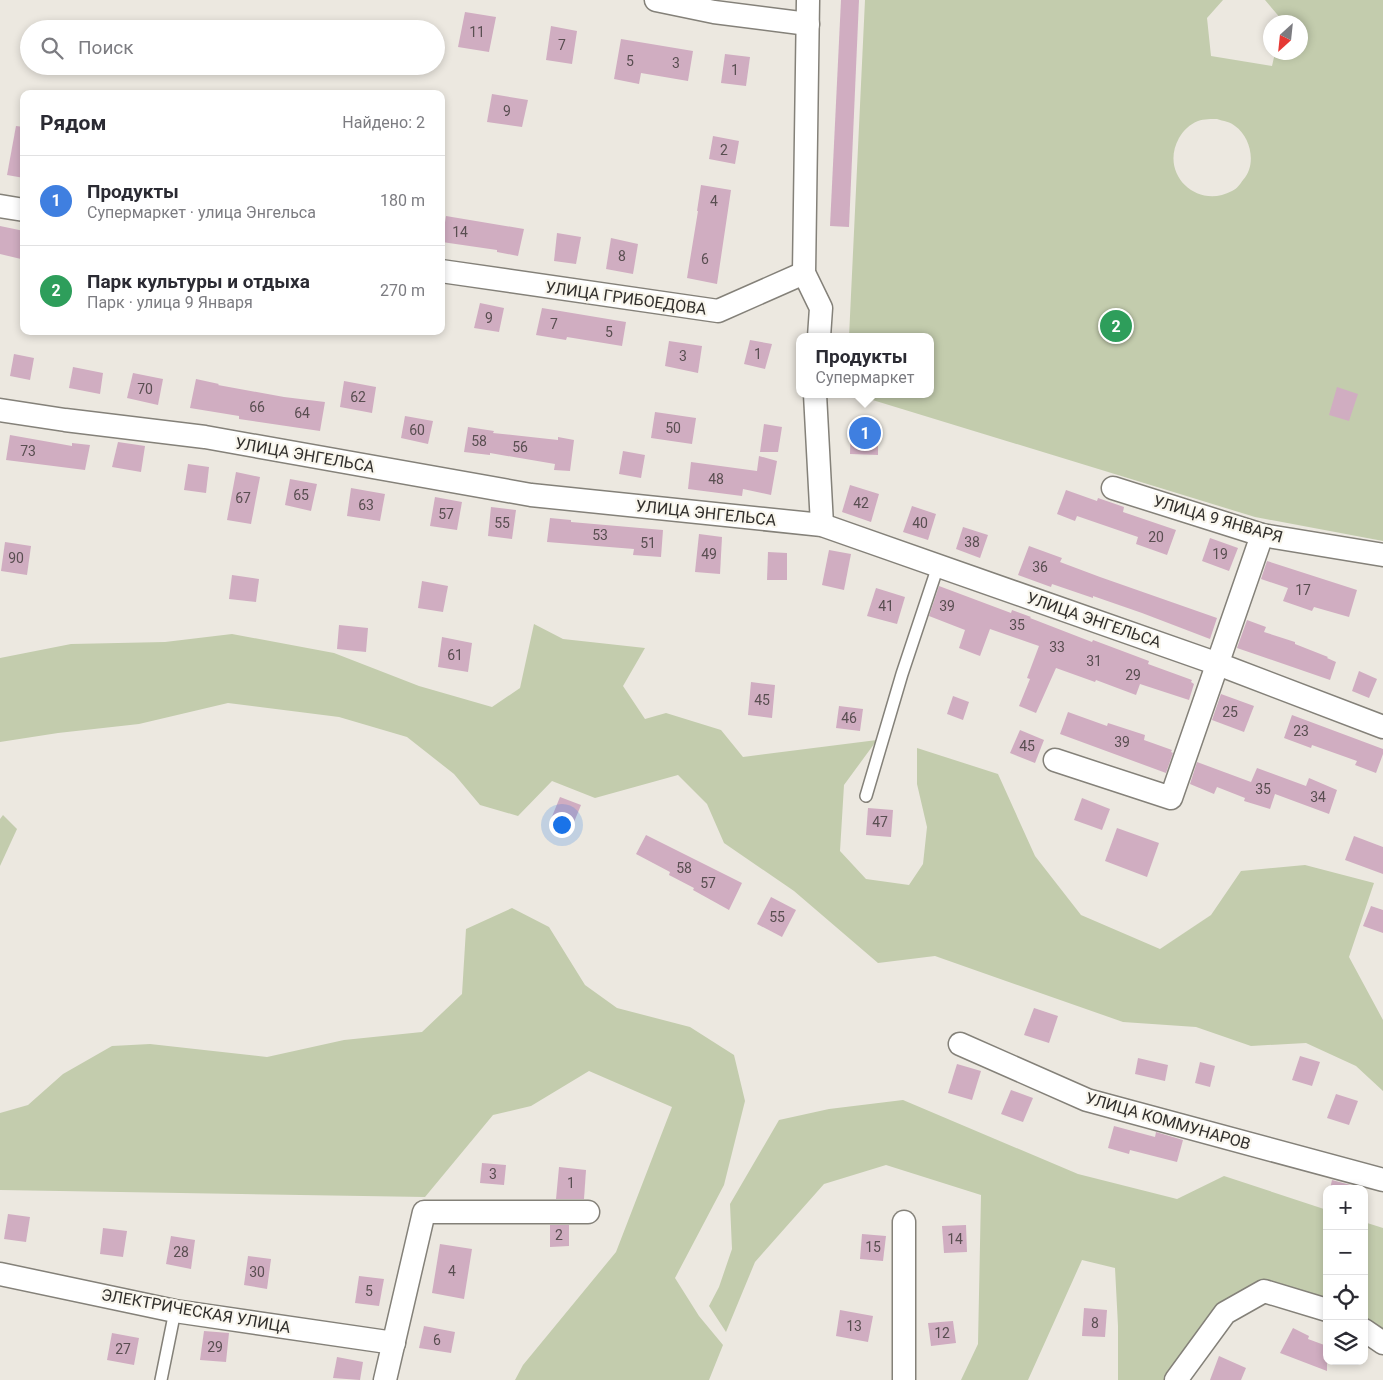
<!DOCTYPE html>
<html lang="ru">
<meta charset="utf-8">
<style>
:root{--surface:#fff;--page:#f2f2f3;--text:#2b2b33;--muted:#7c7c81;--line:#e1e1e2;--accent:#ad1a23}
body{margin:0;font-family:Roboto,sans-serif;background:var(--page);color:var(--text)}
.controls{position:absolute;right:15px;bottom:15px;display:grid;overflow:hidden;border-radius:10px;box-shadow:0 2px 8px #0003}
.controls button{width:45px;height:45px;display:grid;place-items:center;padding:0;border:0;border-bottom:1px solid var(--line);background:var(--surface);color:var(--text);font:25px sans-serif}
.compass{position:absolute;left:1263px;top:15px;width:45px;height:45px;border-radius:50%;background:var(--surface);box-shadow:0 2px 8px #0003;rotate:207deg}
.you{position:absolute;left:561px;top:824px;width:18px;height:18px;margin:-12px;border:4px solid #fff;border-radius:50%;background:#1a73e8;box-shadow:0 0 0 8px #1a73e833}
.badge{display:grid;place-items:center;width:32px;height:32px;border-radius:50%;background:var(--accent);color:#fff;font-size:16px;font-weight:700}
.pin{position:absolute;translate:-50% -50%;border:2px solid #fff;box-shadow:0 1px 5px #0006}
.popup{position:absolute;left:796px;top:333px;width:138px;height:65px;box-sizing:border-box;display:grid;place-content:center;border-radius:10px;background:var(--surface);filter:drop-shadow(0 1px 4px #0005);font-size:16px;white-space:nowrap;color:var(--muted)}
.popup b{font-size:19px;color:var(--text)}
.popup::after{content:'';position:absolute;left:50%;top:100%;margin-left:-10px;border:10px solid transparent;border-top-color:var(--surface)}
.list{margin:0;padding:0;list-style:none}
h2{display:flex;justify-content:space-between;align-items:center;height:65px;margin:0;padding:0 20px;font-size:21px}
h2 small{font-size:16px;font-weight:400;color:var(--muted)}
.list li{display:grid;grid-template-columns:32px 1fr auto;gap:15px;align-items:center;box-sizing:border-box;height:90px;padding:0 20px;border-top:1px solid var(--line)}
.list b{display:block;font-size:19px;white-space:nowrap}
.list p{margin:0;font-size:16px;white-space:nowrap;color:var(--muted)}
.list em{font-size:16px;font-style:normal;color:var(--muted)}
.icon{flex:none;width:28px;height:28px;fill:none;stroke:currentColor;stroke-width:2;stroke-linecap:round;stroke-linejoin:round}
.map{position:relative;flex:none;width:1383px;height:1380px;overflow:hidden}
.search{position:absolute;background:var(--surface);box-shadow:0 2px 8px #0003;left:20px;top:20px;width:425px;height:55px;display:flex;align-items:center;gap:12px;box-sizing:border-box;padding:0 18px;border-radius:28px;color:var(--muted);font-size:19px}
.panel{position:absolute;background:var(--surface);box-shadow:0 2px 8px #0003;left:20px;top:90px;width:425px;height:245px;border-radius:10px}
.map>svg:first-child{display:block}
</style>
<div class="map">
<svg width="1383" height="1380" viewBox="0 0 1383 1380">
<rect width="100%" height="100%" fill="#ece8e0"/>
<g fill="#c3ccad" fill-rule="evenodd">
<path d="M865,0H1223L1207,18L1211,56L1272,66L1275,53L1300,52V22H1281L1282,20L1265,0H1383V541L1255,517L853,394H930V337H849ZM1217,119C1223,121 1231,122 1235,126C1251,137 1257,165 1243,180C1240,184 1237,189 1232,191C1197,210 1159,174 1179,138C1183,131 1190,124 1198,121C1204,119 1212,119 1217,119Z"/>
<path d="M534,624L563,639L645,648L623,686L645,719L666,713L721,730L743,757L877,740L844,785L840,851L866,879L909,885L923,864L927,827L917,784V748L998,774L1035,856L1081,915L1160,949L1211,915L1241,871L1305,865L1374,883L1349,957L1383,1020V1091L1356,1066L1306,1043L1251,1046L1196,1027L1123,1022L935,956L878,963L794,891L724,843L707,804L678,775L595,798L552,781L518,816L480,805L454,774L407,737L339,717L228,703L139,724L58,733L0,742V658L71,644L165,642L232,634L334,653L419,686L492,707L520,688Z"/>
<path d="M3,815L17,829L0,866V819Z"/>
<path d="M512,908L549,927L585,985L617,1008L690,1027L734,1055L745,1101L724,1185L675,1278L699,1316L723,1345L709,1380H515L523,1365L616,1252L672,1107L589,1071L531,1106L493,1115L425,1197L0,1190V1113L28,1105L63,1074L112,1046L150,1044L267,1057L344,1040L422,1032L462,994L466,929Z"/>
<path d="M903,1100L1078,1174L1177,1199L1224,1176L1327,1210V1299L1276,1282L1252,1285L1168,1380H1118V1326L1115,1268L1082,1260L1028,1380H961L978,1344L981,1195L886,1165L824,1184L755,1262L726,1332L709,1306L719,1287L732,1249L730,1204L779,1120L829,1109Z"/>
<path d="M1364,1222L1383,1228V1330L1364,1317Z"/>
</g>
<g fill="#d0adc1">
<path d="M841,0H859L849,227L830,226Z"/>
<path d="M465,12L496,17L489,52L458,47Z"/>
<path d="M551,26L577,31L572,64L546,60Z"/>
<path d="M621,39L693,51L688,81L641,73L639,84L614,79Z"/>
<path d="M725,54L750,57L746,86L721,83Z"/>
<path d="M492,94L528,100L522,127L487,122Z"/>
<path d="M16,126L24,127V178L7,175Z"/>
<path d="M713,136L739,141L735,164L709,159Z"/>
<path d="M701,185L731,190L717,284L687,278L698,211H697Z"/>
<path d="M446,216L524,229L518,256L497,252V250L442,242Z"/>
<path d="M0,226L24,231V245L21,259L0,254Z"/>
<path d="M557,233L581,237L576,264L554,261Z"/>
<path d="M611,238L638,244L633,274L606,269Z"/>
<path d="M480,303L504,308L499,332L474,328Z"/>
<path d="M542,308L626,322L622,346L567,337L566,340L536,335Z"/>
<path d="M750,340L772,344L765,369L744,364Z"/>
<path d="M669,341L702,346L698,373L665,366Z"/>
<path d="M14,354L34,358L30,380L10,376Z"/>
<path d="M73,367L103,373L100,394L69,388Z"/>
<path d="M133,373L163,379L158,405L127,398Z"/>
<path d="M196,379L219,384L218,385L284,397L325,402L320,431L239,419V416L190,408Z"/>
<path d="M344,381L376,387L372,413L340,407Z"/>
<path d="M1337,387L1358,394L1349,421L1329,415Z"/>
<path d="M655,412L696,418L692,444L651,438Z"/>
<path d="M405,416L433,421L428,444L401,438Z"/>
<path d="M851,421L878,422V455L850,454Z"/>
<path d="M764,424L782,427L778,452H760Z"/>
<path d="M468,427L494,431L493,433L558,440V437L574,440L570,471L554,470L555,464L490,453V455L464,452Z"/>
<path d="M10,435L72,446V443L90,445L85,470L6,460Z"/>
<path d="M118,442L145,446L141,472L112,467Z"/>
<path d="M623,451L645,455L641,478L619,474Z"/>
<path d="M759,456L777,461L771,495L743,489L742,496L688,489L691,462L757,471Z"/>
<path d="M188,464L209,467L206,493L184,490Z"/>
<path d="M236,472L260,477L251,524L227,520Z"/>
<path d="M290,479L317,484L311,511L285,505Z"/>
<path d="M850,485L879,494L871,522L842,512Z"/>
<path d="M351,488L385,494L380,521L347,516Z"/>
<path d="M1066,490L1097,501L1098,498L1124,507L1123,512L1176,530L1167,555L1136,544L1138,537L1077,516L1075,521L1057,514Z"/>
<path d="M435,497L462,502L457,530L430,526Z"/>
<path d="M912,506L936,514L928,540L903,532Z"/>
<path d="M491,507L516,510L512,539L488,536Z"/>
<path d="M550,518L571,520V522L663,530L661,557L633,555L634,549L547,542Z"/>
<path d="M963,527L988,535L980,558L956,549Z"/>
<path d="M699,534L722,537L720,574L695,572Z"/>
<path d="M1210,538L1238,548L1229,571L1202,561Z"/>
<path d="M5,542L31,546L27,575L1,571Z"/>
<path d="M1029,546L1062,558L1060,562L1100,577L1217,618L1210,639L1142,613L1093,596V598L1052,584L1051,587L1018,575Z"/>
<path d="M829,550L851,554L844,590L822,585Z"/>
<path d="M768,552L787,553V580H767Z"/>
<path d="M1267,561L1357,590L1349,617L1314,607L1312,611L1283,601L1288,588L1261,579Z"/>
<path d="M232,575L259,579L256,602L229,599Z"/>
<path d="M422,581L448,586L443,612L418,608Z"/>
<path d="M939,586L1011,613L1012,610L1031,617L1030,618L1092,642L1093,640L1149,661L1148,664L1192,680L1191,682L1194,684L1189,700L1140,684L1136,695L1096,680L1095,682L1056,668L1036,713L1019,706L1030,679L1027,678L1039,646L990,629L980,656L959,648L965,630L929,616Z"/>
<path d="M876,588L905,597L897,624L867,616Z"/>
<path d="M1247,620L1266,627L1264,632L1295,642V644L1328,657L1327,658L1336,662L1330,680L1237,648Z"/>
<path d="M339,625L368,628L366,652L337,649Z"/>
<path d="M442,637L472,643L468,672L438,667Z"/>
<path d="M1359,671L1377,679L1369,698L1352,691Z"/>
<path d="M751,682L775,685L772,718L748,715Z"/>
<path d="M1221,694L1254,706L1244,732L1212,720Z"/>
<path d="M953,696L969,702L963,720L947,714Z"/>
<path d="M839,706L863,709L860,731L836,728Z"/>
<path d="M1068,712L1107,726L1108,723L1145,735L1144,740L1172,750L1171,752L1173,753L1166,773L1060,734Z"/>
<path d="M1292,715L1383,749V754L1376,773L1355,765L1357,761L1312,745L1311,748L1284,738Z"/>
<path d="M1020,730L1044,740L1035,763L1010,753Z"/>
<path d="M1197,762L1251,782L1257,768L1306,786L1309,778L1337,790L1329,814L1275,794L1270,809L1244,801L1245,798L1217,787L1214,794L1190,784Z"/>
<path d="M560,797L581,805L572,827L551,819Z"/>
<path d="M1082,798L1110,809L1102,830L1074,820Z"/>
<path d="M868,808L893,810L891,837L866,835Z"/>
<path d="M1117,828L1159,843L1147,877L1105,861Z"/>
<path d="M646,835L742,883L729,910L693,890L694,888L669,875L670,872L636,854Z"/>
<path d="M1354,836L1383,847V874L1345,860Z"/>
<path d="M771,897L796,910L782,937L757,924Z"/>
<path d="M1371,906L1383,910V933L1363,926Z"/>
<path d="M1034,1008L1058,1016L1049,1043L1024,1035Z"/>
<path d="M1300,1056L1320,1062L1312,1086L1292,1080Z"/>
<path d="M1138,1058L1168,1065L1165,1081L1135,1074Z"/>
<path d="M1200,1062L1215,1066L1210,1087L1195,1083Z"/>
<path d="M957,1064L981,1071L972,1100L948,1093Z"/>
<path d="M1011,1090L1033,1098L1023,1122L1001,1114Z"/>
<path d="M1336,1094L1358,1101L1349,1125L1327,1118Z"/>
<path d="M1114,1126L1155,1137L1156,1132L1183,1140L1177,1162L1130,1150L1129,1154L1108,1148Z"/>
<path d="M482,1163L506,1165L504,1185L480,1183Z"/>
<path d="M559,1167L586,1170L584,1199H556Z"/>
<path d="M1332,1180L1365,1189H1330Z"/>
<path d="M8,1214L30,1217L26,1242L4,1239Z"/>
<path d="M550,1225H569V1246L550,1247Z"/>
<path d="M966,1225L967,1252L944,1253L942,1226Z"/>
<path d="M103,1228L127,1231L123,1257L100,1254Z"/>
<path d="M862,1234L886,1236L883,1261L860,1259Z"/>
<path d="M171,1236L195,1240L191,1269L166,1264Z"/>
<path d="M440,1244L472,1249L464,1299L432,1293Z"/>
<path d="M248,1256L271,1259L267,1289L244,1285Z"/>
<path d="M359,1276L384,1279L379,1306L355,1303Z"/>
<path d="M1084,1308L1107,1310L1105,1337L1082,1336Z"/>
<path d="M840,1310L873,1316L868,1342L836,1336Z"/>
<path d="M953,1321L956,1343L931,1346L928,1323Z"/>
<path d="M424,1326L455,1332L451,1353L419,1348Z"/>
<path d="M1293,1328L1309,1336L1308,1339L1327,1346V1371L1280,1353Z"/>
<path d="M204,1331L229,1333L226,1362L200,1360Z"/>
<path d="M112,1333L139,1338L134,1365L107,1360Z"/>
<path d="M1219,1356L1246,1368L1241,1380H1210Z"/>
<path d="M337,1357L363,1362L360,1380L333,1378Z"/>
</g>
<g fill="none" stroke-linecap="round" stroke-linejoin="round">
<g stroke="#848179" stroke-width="14">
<g id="lane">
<path d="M866,796L902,674L938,566"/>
<path d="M161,1380L175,1311"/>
</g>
</g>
<g stroke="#848179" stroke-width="25">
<g id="street">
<path d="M656,0L714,12L808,24"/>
<path d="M808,0L804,273L821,308L819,337"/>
<path d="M0,206L24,210"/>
<path d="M441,271L718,311L804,273"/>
<path d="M815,394L822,525"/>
<path d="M0,410L65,420L205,437L531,495L822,525L1218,664L1383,727"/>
<path d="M1113,488L1262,535L1383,555"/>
<path d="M1055,760L1171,798L1262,535"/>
<path d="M960,1044L1087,1100L1383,1180"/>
<path d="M0,1274L175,1311L394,1343"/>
<path d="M1364,1330L1383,1343"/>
<path d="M385,1380L424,1212H588"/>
<path d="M904,1380V1222"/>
<path d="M1176,1380L1225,1313L1264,1291L1327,1310"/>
</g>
</g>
<use href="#lane" stroke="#fff" stroke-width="11"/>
<use href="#street" stroke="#fff" stroke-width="22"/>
</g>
<g text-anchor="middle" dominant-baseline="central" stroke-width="4.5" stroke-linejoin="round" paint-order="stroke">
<g font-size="14" fill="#594e51">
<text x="477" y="32">11</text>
<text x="562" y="45">7</text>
<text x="630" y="61">5</text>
<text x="676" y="63">3</text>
<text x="735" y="70">1</text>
<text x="507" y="111">9</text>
<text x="724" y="150">2</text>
<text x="714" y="201">4</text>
<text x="460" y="232">14</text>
<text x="622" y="256">8</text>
<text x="705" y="259">6</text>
<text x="489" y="318">9</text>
<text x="554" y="324">7</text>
<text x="609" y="332">5</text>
<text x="758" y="354">1</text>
<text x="683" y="356">3</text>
<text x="145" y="389">70</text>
<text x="358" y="397">62</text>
<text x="257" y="407">66</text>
<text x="302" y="413">64</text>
<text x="673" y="428">50</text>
<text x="417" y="430">60</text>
<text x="479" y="441">58</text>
<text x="520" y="447">56</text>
<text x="28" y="451">73</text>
<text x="716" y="479">48</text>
<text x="301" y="495">65</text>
<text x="243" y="498">67</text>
<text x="861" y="503">42</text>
<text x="366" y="505">63</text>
<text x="446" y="514">57</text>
<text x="502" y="523">55</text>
<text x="920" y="523">40</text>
<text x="600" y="535">53</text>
<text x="1156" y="537">20</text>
<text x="972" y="542">38</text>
<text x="648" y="543">51</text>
<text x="709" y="554">49</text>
<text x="1220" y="554">19</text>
<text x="16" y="558">90</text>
<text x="1040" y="567">36</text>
<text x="1303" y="590">17</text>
<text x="886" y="606">41</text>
<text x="947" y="606">39</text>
<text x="1017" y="625">35</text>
<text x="1057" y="647">33</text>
<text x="455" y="655">61</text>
<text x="1094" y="661">31</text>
<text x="1133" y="675">29</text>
<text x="762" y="700">45</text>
<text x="1230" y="712">25</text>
<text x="849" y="718">46</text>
<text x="1301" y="731">23</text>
<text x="1122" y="742">39</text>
<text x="1027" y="746">45</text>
<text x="1263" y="789">35</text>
<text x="1318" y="797">34</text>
<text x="880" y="822">47</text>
<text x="684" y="868">58</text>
<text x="708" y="883">57</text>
<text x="777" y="917">55</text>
<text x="493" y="1174">3</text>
<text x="571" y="1183">1</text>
<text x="559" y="1235">2</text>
<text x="955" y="1239">14</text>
<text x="873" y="1247">15</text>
<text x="181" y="1252">28</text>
<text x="452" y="1271">4</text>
<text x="257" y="1272">30</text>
<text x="369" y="1291">5</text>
<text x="1095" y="1323">8</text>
<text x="854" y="1326">13</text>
<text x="942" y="1333">12</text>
<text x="437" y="1340">6</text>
<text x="215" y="1347">29</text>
<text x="123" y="1349">27</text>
</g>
<g font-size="16" fill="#312f2c" stroke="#f9f6ed">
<text transform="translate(626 298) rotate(8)">УЛИЦА ГРИБОЕДОВА</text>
<text transform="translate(305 455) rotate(10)">УЛИЦА ЭНГЕЛЬСА</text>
<text transform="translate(706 513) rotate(6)">УЛИЦА ЭНГЕЛЬСА</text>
<text transform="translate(1218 519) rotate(16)">УЛИЦА 9 ЯНВАРЯ</text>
<text transform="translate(1094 620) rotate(19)">УЛИЦА ЭНГЕЛЬСА</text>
<text transform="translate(1168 1121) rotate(16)">УЛИЦА КОММУНАРОВ</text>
<text transform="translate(196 1311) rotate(10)">ЭЛЕКТРИЧЕСКАЯ УЛИЦА</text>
</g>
</g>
</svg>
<div class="controls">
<button>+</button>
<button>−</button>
<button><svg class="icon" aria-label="locate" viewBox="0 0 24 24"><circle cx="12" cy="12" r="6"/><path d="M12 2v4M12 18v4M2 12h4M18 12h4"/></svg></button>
<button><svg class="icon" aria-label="layers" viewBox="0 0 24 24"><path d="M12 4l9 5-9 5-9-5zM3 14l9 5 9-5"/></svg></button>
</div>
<svg class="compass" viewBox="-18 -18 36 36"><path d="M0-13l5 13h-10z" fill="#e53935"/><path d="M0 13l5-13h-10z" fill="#7c7c81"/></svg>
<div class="you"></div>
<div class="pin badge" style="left:865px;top:433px;background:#3f7fe0">1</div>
<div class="popup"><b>Продукты</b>Супермаркет</div>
<div class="pin badge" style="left:1116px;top:326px;background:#2e9e5b">2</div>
<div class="search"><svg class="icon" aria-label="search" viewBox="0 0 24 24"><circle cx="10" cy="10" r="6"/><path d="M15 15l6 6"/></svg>Поиск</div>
<section class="panel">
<h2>Рядом<small>Найдено: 2</small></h2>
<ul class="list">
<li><span class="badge" style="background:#3f7fe0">1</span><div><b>Продукты</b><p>Супермаркет · улица Энгельса</p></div><em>180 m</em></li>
<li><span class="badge" style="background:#2e9e5b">2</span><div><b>Парк культуры и отдыха</b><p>Парк · улица 9 Января</p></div><em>270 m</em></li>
</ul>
</section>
</div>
